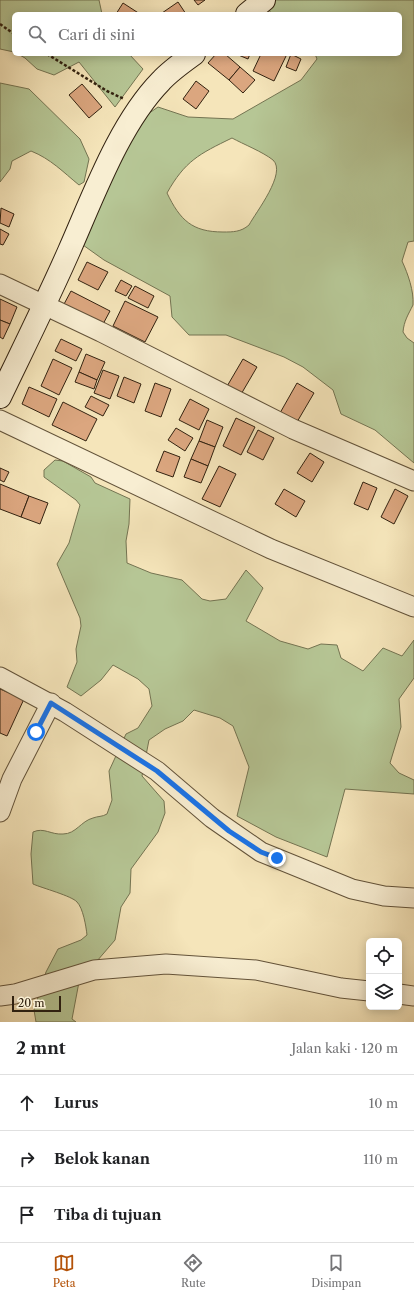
<!DOCTYPE html>
<html lang="id">
<meta charset="utf-8">
<style>
:root{--surface:#fff;--page:#f6f6f6;--text:#202124;--muted:#757577;--line:#e0e0e0;--accent:#b45309}
body{margin:0;font-family:"Libre Caslon Text",serif;background:var(--page);color:var(--text)}
.controls{position:absolute;right:12px;bottom:12px;display:grid;overflow:hidden;border-radius:6px;box-shadow:0 2px 10px #0003}
.controls button{width:36px;height:36px;display:grid;place-items:center;padding:0;border:0;border-bottom:1px solid var(--line);background:var(--surface);color:var(--text);font:20px sans-serif}
.scale{position:absolute;left:12px;bottom:10px;width:49px;box-sizing:border-box;padding-left:4px;border:2px solid #322210;border-top:0;font-size:11px;line-height:14px;white-space:nowrap;color:#322210;-webkit-text-stroke:3px #f8eed2;paint-order:stroke}
.stop{position:absolute;width:12px;height:12px;margin:-9px;border:3px solid #1a73e8;border-radius:50%;background:#fff}
.stop.end{background:#1a73e8;border-color:#fff;box-shadow:0 1px 4px #0008}
.list{margin:0;padding:0;list-style:none}
h2{display:flex;justify-content:space-between;align-items:center;height:52px;margin:0;padding:0 16px;font-size:17px}
h2 small{font-size:13px;font-weight:400;color:var(--muted)}
.list li{display:grid;grid-template-columns:26px 1fr auto;gap:12px;align-items:center;box-sizing:border-box;height:56px;padding:0 16px;border-top:1px solid var(--line)}
.list b{display:block;font-size:15px;white-space:nowrap}
.list em{font-size:13px;font-style:normal;color:var(--muted)}
.icon{flex:none;width:22px;height:22px;fill:none;stroke:currentColor;stroke-width:2;stroke-linecap:round;stroke-linejoin:round}
.map{position:relative;flex:none;width:414px;height:1022px;overflow:hidden}
.search{position:absolute;background:var(--surface);box-shadow:0 2px 10px #0003;left:12px;right:12px;top:12px;height:44px;display:flex;align-items:center;gap:10px;box-sizing:border-box;padding:0 14px;border-radius:6px;color:var(--muted);font-size:15px}
.sheet{height:220px;background:var(--surface)}
nav{display:flex;justify-content:space-around;align-items:center;box-sizing:border-box;height:56px;border-top:1px solid var(--line);background:var(--surface);font-size:11px;color:var(--muted)}
nav a{display:grid;justify-items:center;gap:2px}
nav .on{color:var(--accent)}
.map>svg:first-child{display:block}
</style>
<div class="map">
<svg width="414" height="1022" viewBox="0 0 414 1022">
<rect width="100%" height="100%" fill="#f5e5ba"/>
<filter id="stains"><feTurbulence type="fractalNoise" baseFrequency=".005" numOctaves="4"/><feColorMatrix values="0 0 0 0 .2 0 0 0 0 .09 0 0 0 0 .02 0 0 0 .5 -.17"/></filter>
<radialGradient id="worn" r=".72"><stop offset=".6" stop-color="#630" stop-opacity="0"/><stop offset="1" stop-color="#630" stop-opacity=".3"/></radialGradient>
<g fill="#b6c695" stroke="#747452" fill-rule="evenodd">
<path d="M0,0H99L102,14H14V52L0,49Z"/>
<path d="M256,0H414V241L408,242L402,261C408,274 414,291 413,305C408,315 404,321 403,332L407,338L414,343V463L375,430L341,414L333,390L303,367L284,357L226,335H189L172,317L170,296L104,260L83,245L130,139L142,118L158,107L188,117L233,119L301,80L317,59L315,54H400V14H272L263,3ZM232,138C243,144 263,152 273,160C287,173 256,212 249,225C241,232 233,232 223,232C192,232 180,220 167,193C185,161 199,154 232,138Z"/>
<path d="M18,54H129L143,69L115,107L79,62L54,75L37,69L25,58Z"/>
<path d="M0,83L29,89L80,139L89,159L84,182L79,185C63,172 51,159 31,151L12,161L10,169L0,182Z"/>
<path d="M55,460L63,461L91,477L95,483L130,499L129,524L126,541L127,563L151,573L182,580L202,599L210,601L226,599L246,570L263,588L246,621L280,641L308,649L321,644L337,645L341,658L363,671L383,648L402,656L414,640V678L399,699L401,727L390,763L399,773L414,780V794L345,789L327,857L276,837L237,816L249,767L233,726L220,718L194,710L183,721L165,729L149,740L142,776L164,801L165,813L158,832L131,869L130,893L121,907L115,940L79,982L72,1019L76,1022H36L34,1010L46,972L58,949L81,940L87,935C86,926 83,908 77,902C72,896 42,888 33,884L31,854L33,832C44,827 51,835 63,834C76,834 81,821 93,818C98,816 102,817 107,814L112,800L109,771L126,734L138,728L152,706L149,689L138,679L113,665L101,680L81,696L67,687L77,662L76,649L81,626L80,618L57,564L69,543L80,505L76,500L44,477V470Z"/>
</g>
<g fill="#dba67f" stroke="#322210">
<path d="M194,0H205L198,5Z"/>
<path d="M178,2L186,14H163L162,13Z"/>
<path d="M123,3L140,14H116Z"/>
<path d="M216,54H225L240,67L229,80L208,63Z"/>
<path d="M236,54H250L248,59Z"/>
<path d="M261,54H287L274,81L253,71Z"/>
<path d="M291,54L301,59L296,71L286,67Z"/>
<path d="M240,67L255,80L243,93L229,80Z"/>
<path d="M196,81L209,91L196,109L183,99Z"/>
<path d="M82,84L102,107L89,118L69,95Z"/>
<path d="M1,208L14,214L9,227L0,223Z"/>
<path d="M0,229L9,234L3,245L0,244Z"/>
<path d="M87,262L108,272L98,290L78,280Z"/>
<path d="M121,280L132,286L126,296L115,291Z"/>
<path d="M135,286L154,296L148,308L128,298Z"/>
<path d="M71,291L110,311L102,326L63,306Z"/>
<path d="M0,299L17,307L10,324L0,320Z"/>
<path d="M125,301L158,317L145,342L113,326Z"/>
<path d="M0,320L10,324L3,339L0,337Z"/>
<path d="M61,339L82,349L76,361L55,351Z"/>
<path d="M86,354L105,362L97,380L79,372Z"/>
<path d="M53,359L72,368L59,395L41,386Z"/>
<path d="M243,359L257,367L240,396L226,388Z"/>
<path d="M103,370L119,376L110,399L94,393Z"/>
<path d="M79,372L97,380L94,389L75,382Z"/>
<path d="M124,377L141,384L134,403L117,396Z"/>
<path d="M155,383L171,389L161,417L145,411Z"/>
<path d="M297,383L314,393L297,422L280,413Z"/>
<path d="M29,387L57,399L49,417L22,404Z"/>
<path d="M91,396L109,405L103,416L85,407Z"/>
<path d="M190,399L209,409L199,430L179,420Z"/>
<path d="M63,402L97,419L86,441L52,425Z"/>
<path d="M236,418L255,427L241,455L223,446Z"/>
<path d="M207,420L223,427L215,447L199,441Z"/>
<path d="M176,428L193,438L185,451L168,440Z"/>
<path d="M258,430L274,438L263,460L247,452Z"/>
<path d="M199,441L215,447L208,466L191,459Z"/>
<path d="M164,451L180,457L173,477L156,471Z"/>
<path d="M310,453L324,462L312,482L297,473Z"/>
<path d="M191,459L208,466L201,483L184,477Z"/>
<path d="M219,466L236,474L220,507L202,499Z"/>
<path d="M0,468L9,472L4,482L0,480Z"/>
<path d="M363,482L377,488L368,510L354,504Z"/>
<path d="M0,484L29,496L21,517L0,509Z"/>
<path d="M284,489L305,501L296,517L275,504Z"/>
<path d="M395,489L408,496L394,524L381,517Z"/>
<path d="M29,496L48,503L40,524L21,517Z"/>
<path d="M0,689L24,699L7,736L0,733Z"/>
</g>
<g fill="none" stroke-linecap="round" stroke-linejoin="round">
<g stroke="#63533a" stroke-width="21">
<g id="minor">
<path d="M0,284L101,332L293,429L414,481"/>
<path d="M0,420L271,549L414,607"/>
<path d="M0,677L65,712L157,771L212,818L261,852L352,889L384,896L414,898"/>
<path d="M0,812L12,779L51,703"/>
<path d="M399,994L414,996"/>
<path d="M0,996L15,994L94,970L166,964L256,970L341,988L369,991"/>
</g>
</g>
<g stroke="#322210" stroke-width="24">
<g id="secondary">
<path d="M247,14L264,0"/>
<path d="M0,397C23,349 47,301 69,251C93,197 119,124 161,81C170,71 183,62 194,54"/>
</g>
</g>
<g stroke="#322210" stroke-width="2.5" stroke-dasharray="3 2" stroke-linecap="butt">
<path d="M0,24L14,34"/>
<path d="M47,54L107,91L124,99"/>
</g>
<use href="#minor" stroke="#f8eed2" stroke-width="19"/>
<use href="#secondary" stroke="#f8eed2" stroke-width="22"/>
</g>
<g fill="none" stroke-linecap="round" stroke-linejoin="round">
<path stroke="#1a73e8" stroke-width="5" d="M36,732L51,703L157,771L229,831L261,852L277,858"/>
</g>
<rect width="100%" height="100%" filter="url(#stains)"/>
<rect width="100%" height="100%" fill="url(#worn)"/>
</svg>
<div class="controls">
<button><svg class="icon" aria-label="locate" viewBox="0 0 24 24"><circle cx="12" cy="12" r="6"/><path d="M12 2v4M12 18v4M2 12h4M18 12h4"/></svg></button>
<button><svg class="icon" aria-label="layers" viewBox="0 0 24 24"><path d="M12 4l9 5-9 5-9-5zM3 14l9 5 9-5"/></svg></button>
</div>
<div class="scale">20 m</div>
<div class="stop" style="left:36px;top:732px"></div>
<div class="stop end" style="left:277px;top:858px"></div>
<div class="search"><svg class="icon" aria-label="search" viewBox="0 0 24 24"><circle cx="10" cy="10" r="6"/><path d="M15 15l6 6"/></svg>Cari di sini</div>
</div>
<section class="sheet">
<h2>2 mnt<small>Jalan kaki · 120 m</small></h2>
<ul class="list">
<li><svg class="icon" aria-label="ahead" viewBox="0 0 24 24"><path d="M12 20V5M6 11l6-6 6 6"/></svg><div><b>Lurus</b></div><em>10 m</em></li>
<li><svg class="icon" aria-label="right" viewBox="0 0 24 24"><path d="M7 20v-9h11M14 6l5 5-5 5"/></svg><div><b>Belok kanan</b></div><em>110 m</em></li>
<li><svg class="icon" aria-label="arrive" viewBox="0 0 24 24"><path d="M6 21V4h12l-3 4 3 4H6"/></svg><div><b>Tiba di tujuan</b></div></li>
</ul>
</section>
<nav>
<a class="on"><svg class="icon" aria-label="map" viewBox="0 0 24 24"><path d="M3 6l6-2 6 2 6-2v14l-6 2-6-2-6 2zM9 4v14M15 6v14"/></svg>Peta</a>
<a><svg class="icon" aria-label="directions" viewBox="0 0 24 24"><path d="M12 3l9 9-9 9-9-9zM9 14v-3h6M13 9l2 2-2 2"/></svg>Rute</a>
<a><svg class="icon" aria-label="saved" viewBox="0 0 24 24"><path d="M7 4h10v16l-5-4-5 4z"/></svg>Disimpan</a>
</nav>
